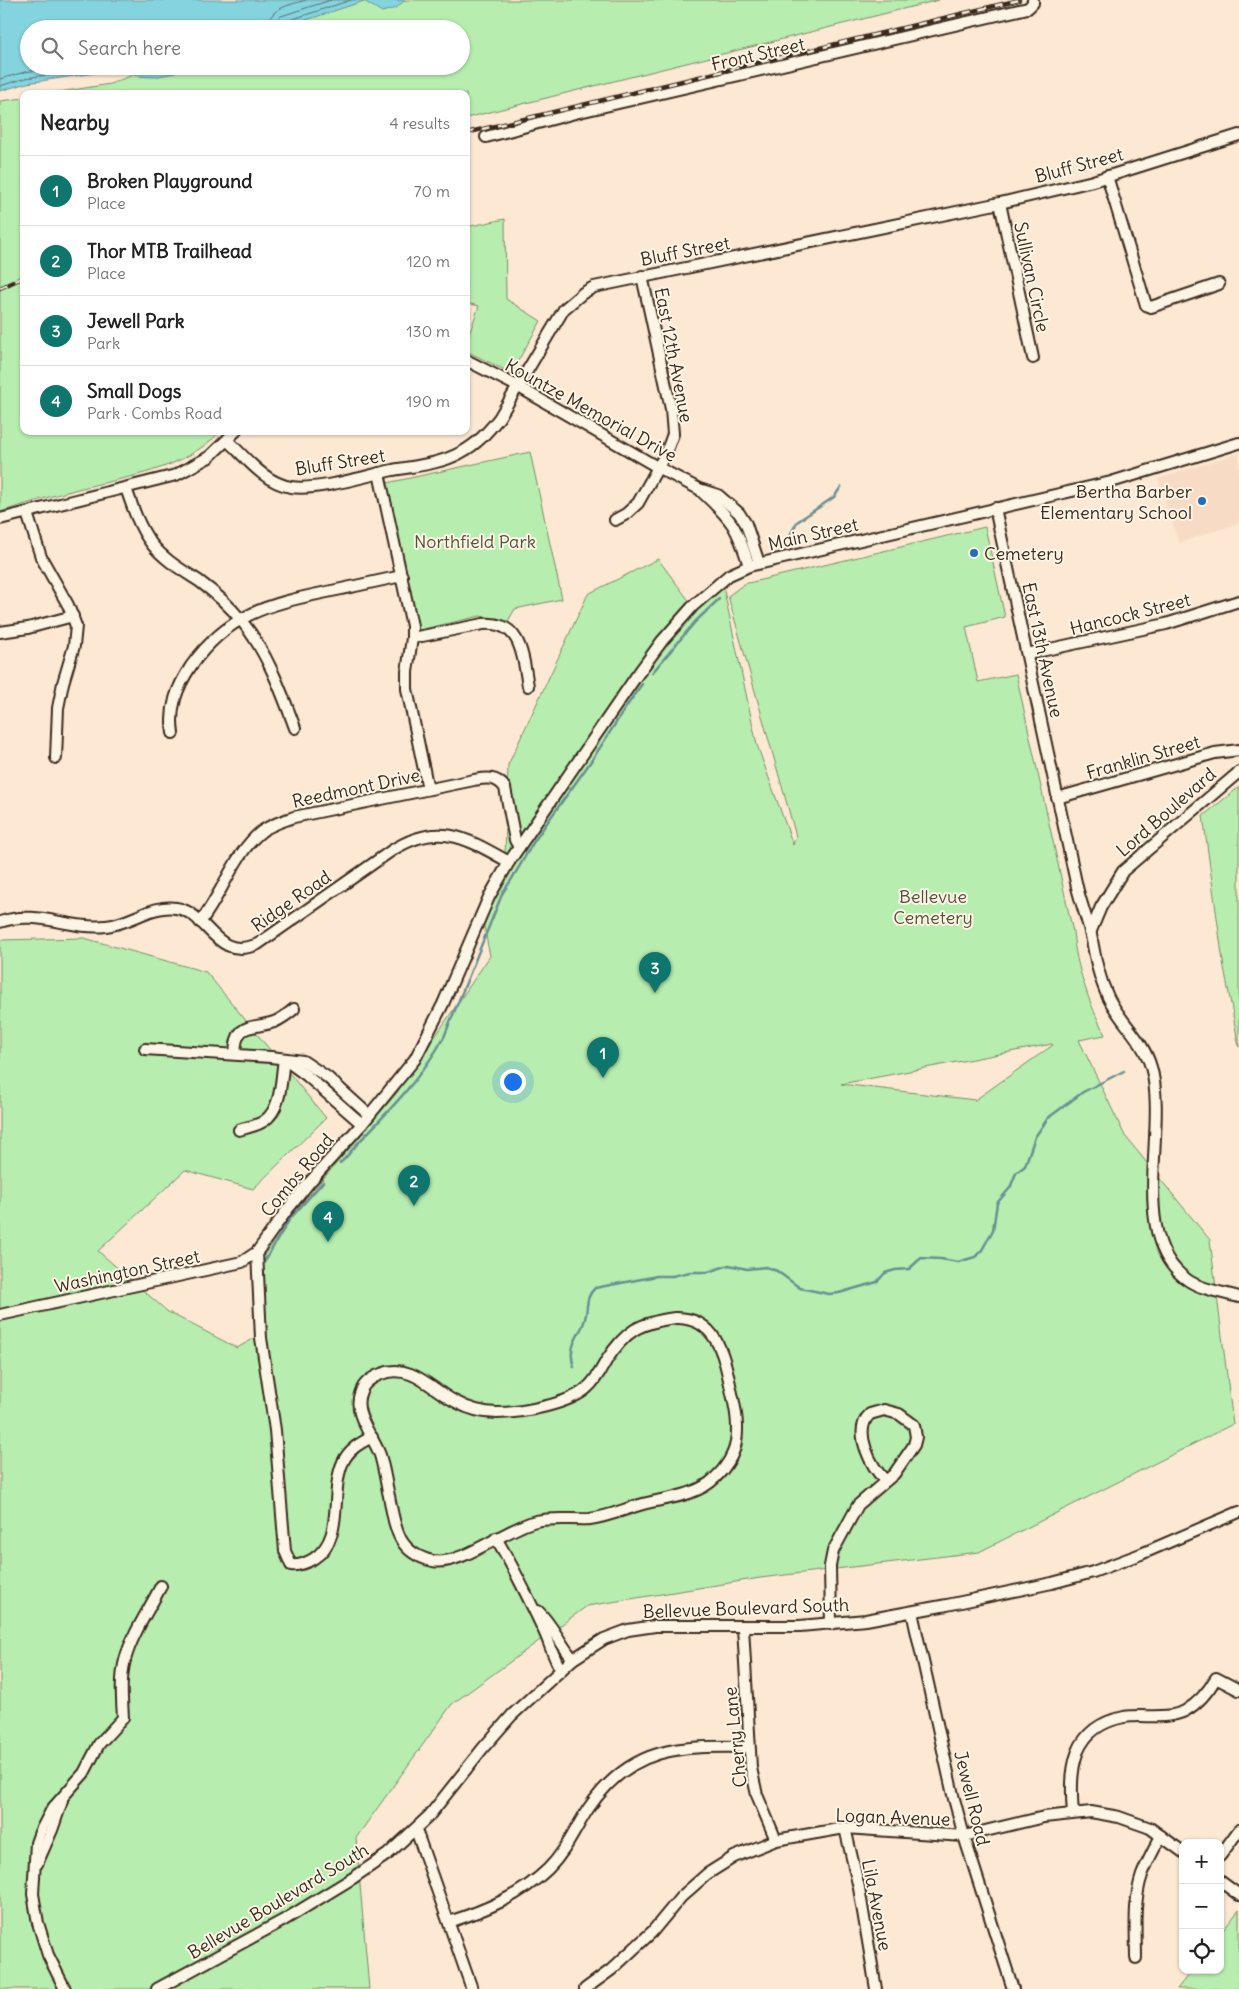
<!DOCTYPE html>
<meta charset="utf-8">
<style>
:root{--surface:#fff;--page:#f2f2f2;--text:#222;--muted:#767676;--line:#e0e0e0;--accent:#0f766e}
body{margin:0;font-family:Delius,sans-serif;background:var(--page);color:var(--text)}
.controls{position:absolute;right:15px;bottom:15px;display:grid;overflow:hidden;border-radius:10px;box-shadow:0 1px 4px #0004}
.controls button{width:45px;height:45px;display:grid;place-items:center;padding:0;border:0;border-bottom:1px solid var(--line);background:var(--surface);color:var(--text);font:25px sans-serif}
.you{position:absolute;left:512px;top:1081px;width:18px;height:18px;margin:-12px;border:4px solid #fff;border-radius:50%;background:#1a73e8;box-shadow:0 0 0 8px #1a73e833}
.badge{display:grid;place-items:center;width:32px;height:32px;border-radius:50%;background:var(--accent);color:#fff;font-size:16px;font-weight:700}
.pin{position:absolute;translate:-50% -41px;filter:drop-shadow(0 1px 2px #0008)}
.pin::after{content:'';position:absolute;top:26px;width:18px;height:15px;background:inherit;clip-path:polygon(0 0,100% 0,50% 100%)}
.list{margin:0;padding:0;list-style:none}
h2{display:flex;justify-content:space-between;align-items:center;height:65px;margin:0;padding:0 20px;font-size:21px}
h2 small{font-size:16px;font-weight:400;color:var(--muted)}
.list li{display:grid;grid-template-columns:32px 1fr auto;gap:15px;align-items:center;box-sizing:border-box;height:70px;padding:0 20px;border-top:1px solid var(--line)}
.list b{display:block;font-size:19px;white-space:nowrap}
.list p{margin:0;font-size:16px;white-space:nowrap;color:var(--muted)}
.list em{font-size:16px;font-style:normal;color:var(--muted)}
.icon{flex:none;width:28px;height:28px;fill:none;stroke:currentColor;stroke-width:2;stroke-linecap:round;stroke-linejoin:round}
.map{position:relative;flex:none;width:1239px;height:1989px;overflow:hidden}
.search{position:absolute;background:var(--surface);box-shadow:0 1px 4px #0004;left:20px;top:20px;width:450px;height:55px;display:flex;align-items:center;gap:12px;box-sizing:border-box;padding:0 18px;border-radius:28px;color:var(--muted);font-size:19px}
.panel{position:absolute;background:var(--surface);box-shadow:0 1px 4px #0004;left:20px;top:90px;width:450px;height:345px;border-radius:10px}
.map>svg:first-child{display:block}
</style>
<div class="map">
<svg width="1239" height="1989" viewBox="0 0 1239 1989">
<rect width="100%" height="100%" fill="#fce8d3"/>
<filter id="ink" filterUnits="userSpaceOnUse"><feTurbulence type="fractalNoise" baseFrequency=".02" numOctaves="2"/><feDisplacementMap in="SourceGraphic" scale="10" xChannelSelector="R" yChannelSelector="G"/><feConvolveMatrix kernelMatrix="1 2 1 2 8 2 1 2 1" color-interpolation-filters="sRGB"/></filter>
<g filter="url(#ink)">
<path fill="#f8dbc4" d="M1239,453V523L1179,543L1158,479Z"/>
<g fill="#b7edaf" stroke="#798c66" fill-rule="evenodd">
<path d="M327,0H939L466,118V94H47L110,84L155,66H461V29H252Z"/>
<path d="M24,98V431H221C182,471 129,476 78,489C51,496 26,504 0,512V101Z"/>
<path d="M505,219L506,299L541,321L511,373L466,351V343L479,306L466,303V227Z"/>
<path d="M530,452L562,599L515,609L508,621L480,616L419,630L387,483Z"/>
<path d="M985,527L1005,617L966,627L978,682L1016,674L1073,932C1076,967 1089,1003 1105,1035L1079,1040L1125,1136L1210,1240L1233,1424L979,1552L760,1578L587,1606L452,1704L356,1838L369,1989H0V940L84,938L206,972L326,1118L253,1189L185,1170L98,1251L168,1312L237,1348L267,1331L262,1258L298,1208L396,1094L490,956L482,917L504,884L508,765L588,594L658,559L696,610L723,586L757,745L793,845L796,836L728,596L744,584ZM1053,1045L975,1100L841,1084L1052,1044Z"/>
<path d="M1239,787V1047L1223,962L1203,816Z"/>
<path d="M1239,1910V1989H1177L1192,1970H1220V1934Z"/>
</g>
<path fill="#84d4df" stroke="#679092" d="M0,0H405L396,8L382,12L364,1L279,29H29V66H181L175,73L153,77L138,76L128,68L27,83L0,91Z"/>
<g fill="none" stroke-linecap="round" stroke-linejoin="round">
<g stroke="#586e6b" stroke-width="1">
<path d="M267,29C267,8 290,5 306,0"/>
<path d="M274,29L276,21L281,16L331,0"/>
<path d="M280,29L281,24L284,22L351,0"/>
<path d="M0,79L25,72L64,66"/>
<path d="M0,86L26,78L106,66"/>
</g>
<g stroke="#679092" stroke-width="2.5">
<path d="M788,539L797,522L834,497L841,487"/>
<path d="M652,673L695,622L719,599"/>
<path d="M340,1163C347,1158 352,1149 358,1143C390,1110 422,1077 444,1037L503,892C515,876 523,859 533,843C551,816 571,790 589,764C607,738 623,710 642,684"/>
<path d="M264,1262L289,1220L323,1182"/>
<path d="M574,1367C572,1361 571,1357 572,1351C573,1340 581,1332 584,1322C589,1309 584,1298 595,1288L657,1276H672L690,1272H708L729,1265L747,1269L766,1267L777,1271L800,1288L829,1294L839,1293L877,1282L885,1273L895,1270L909,1269L921,1258L941,1259L958,1262L975,1257L982,1250L993,1230L997,1203L1010,1188L1016,1173L1025,1166L1035,1137L1048,1118L1083,1092L1124,1071"/>
</g>
<g stroke="#3b2a1e" stroke-width="14">
<g id="minor">
<path d="M486,137L575,113L1028,8L1033,3V0"/>
<path d="M1107,176L1146,305L1151,307L1219,284"/>
<path d="M1000,203L1033,358"/>
<path d="M466,360L517,386L659,468L699,489L718,495L739,513L746,524L759,563"/>
<path d="M228,441C246,458 265,483 291,487C318,491 365,476 393,470C415,466 440,464 460,453C476,445 487,433 499,418L564,309L583,293L594,287L1000,203L1093,181L1239,135"/>
<path d="M379,473L412,626V638L407,672V689L428,789"/>
<path d="M126,488C132,506 139,527 151,543C164,560 182,570 199,581C214,592 229,605 241,620C267,652 281,690 295,728"/>
<path d="M702,492C732,520 737,526 749,566"/>
<path d="M995,508L1077,887C1081,903 1087,919 1091,935C1095,956 1098,976 1108,997C1120,1022 1143,1039 1151,1067C1169,1129 1126,1240 1189,1281C1203,1290 1222,1292 1239,1297"/>
<path d="M27,513L41,557L68,605L76,626L74,646L63,683L58,708L56,758"/>
<path d="M0,519L176,475L209,457L236,431"/>
<path d="M615,520L626,514L638,503L666,453L673,434L671,409L642,276"/>
<path d="M0,632L28,628L73,616"/>
<path d="M412,638L483,624C522,620 523,658 528,686"/>
<path d="M1027,654L1166,624L1239,601"/>
<path d="M173,733C169,708 177,687 191,666C228,614 269,604 327,592C352,587 377,581 402,576"/>
<path d="M1057,798L1215,753L1239,750"/>
<path d="M0,922C38,909 69,930 106,926C130,924 152,904 176,908C210,913 214,962 258,944L391,851C438,821 465,837 509,862"/>
<path d="M200,922C222,895 234,853 262,831C272,824 283,821 294,817L474,780C486,778 497,776 505,788L515,840L519,847"/>
<path d="M1090,933L1101,907L1123,871L1239,772"/>
<path d="M145,1049L271,1057L303,1061L327,1077L369,1115"/>
<path d="M235,1054C236,1021 250,1030 274,1022C282,1019 288,1014 294,1009"/>
<path d="M284,1059L306,1075L362,1124"/>
<path d="M239,1130C247,1127 257,1126 264,1121C282,1109 281,1078 284,1059"/>
<path d="M0,1315L242,1262L257,1252"/>
<path d="M675,1318C717,1317 724,1356 731,1389C735,1406 739,1424 736,1442C734,1455 725,1469 715,1478C695,1498 661,1498 636,1506C620,1511 606,1517 590,1519C572,1520 554,1517 536,1521C506,1528 462,1566 433,1561C397,1553 395,1527 389,1496C386,1483 384,1468 380,1455C373,1435 351,1413 361,1391C364,1383 373,1377 381,1374C411,1362 432,1390 456,1402C469,1409 483,1413 497,1413C521,1413 571,1404 588,1387C596,1380 601,1370 606,1361C626,1330 639,1323 675,1318Z"/>
<path d="M372,1437C360,1443 349,1449 343,1462C329,1492 346,1539 313,1559C306,1563 299,1566 291,1565L285,1551L275,1430L261,1338L257,1252L287,1210L308,1184L362,1124L415,1059L443,1004L489,897L509,862L635,678L662,641L693,606L729,575L749,566L1111,482L1239,443"/>
<path d="M496,1538C514,1568 529,1599 544,1631C550,1644 553,1657 561,1670"/>
<path d="M538,1611C553,1625 560,1644 573,1659"/>
<path d="M912,1612L953,1795L964,1836L1013,1989"/>
<path d="M831,1624L830,1566L833,1551L858,1505L894,1474L914,1445L916,1437L914,1425L899,1414L884,1410L870,1414C852,1431 871,1467 886,1481"/>
<path d="M743,1627L751,1768L757,1795L776,1840"/>
<path d="M1073,1813C1069,1769 1072,1727 1124,1717C1144,1714 1166,1720 1185,1711C1199,1703 1208,1692 1216,1678L1239,1690"/>
<path d="M845,1828L859,1888L876,1989"/>
<path d="M416,1830L472,1989"/>
<path d="M1220,1856L1239,1830"/>
<path d="M37,1864L52,1830L62,1801"/>
<path d="M1220,1881L1239,1895"/>
<path d="M449,1922C486,1910 520,1896 548,1869C566,1851 575,1829 588,1809C631,1745 680,1746 749,1747"/>
<path d="M1136,1958C1136,1932 1133,1901 1142,1875C1147,1862 1154,1849 1161,1836"/>
<path d="M65,1989L48,1955L38,1923L33,1894L36,1843L40,1832L52,1809L84,1773L99,1744L123,1718C122,1698 120,1679 125,1660C132,1634 149,1610 161,1586"/>
<path d="M157,1989L284,1920L353,1878L388,1854L429,1816L483,1748L512,1715L573,1659L604,1639L628,1630L655,1626H800L866,1620L947,1605L1052,1583L1093,1572L1141,1554L1239,1512"/>
<path d="M585,1989L611,1970L652,1932L681,1897L707,1874L734,1857L776,1840L845,1828L964,1836L1044,1817L1091,1812L1119,1817L1150,1828L1183,1852"/>
</g>
</g>
<use href="#minor" stroke="#fcf5e5" stroke-width="10"/>
<g stroke="#3b2a1e" stroke-width="4.5">
<g id="rail">
<path d="M466,133L1019,0"/>
<path d="M0,288L24,277"/>
</g>
</g>
<use href="#rail" stroke="#fcf5e5" stroke-width="2.5" stroke-dasharray="8" stroke-linecap="butt"/>
</g>
</g>
<g fill="#1f6fb2" stroke="#fcf5e5" stroke-width="2">
<circle cx="1202" cy="501" r="5"/>
<circle cx="974" cy="553" r="5"/>
</g>
<g text-anchor="middle" dominant-baseline="central" stroke-width="4" stroke-linejoin="round" paint-order="stroke">
<g font-size="18" fill="#3b2a1e" stroke="#fcf5e5">
<text transform="translate(758 54) rotate(-13)">Front Street</text>
<text transform="translate(1079 165) rotate(-15)">Bluff Street</text>
<text transform="translate(685 251) rotate(-11)">Bluff Street</text>
<text transform="translate(1032 277) rotate(78)">Sullivan Circle</text>
<text transform="translate(674 355) rotate(79)">East 12th Avenue</text>
<text transform="translate(591 410) rotate(29)">Kountze Memorial Drive</text>
<text transform="translate(340 462) rotate(-9)">Bluff Street</text>
<text transform="translate(813 534) rotate(-13)">Main Street</text>
<text transform="translate(1130 614) rotate(-14)">Hancock Street</text>
<text transform="translate(1043 650) rotate(78)">East 13th Avenue</text>
<text transform="translate(1143 757) rotate(-16)">Franklin Street</text>
<text transform="translate(356 788) rotate(-12)">Reedmont Drive</text>
<text transform="translate(1166 812) rotate(-41)">Lord Boulevard</text>
<text transform="translate(291 901) rotate(-35)">Ridge Road</text>
<text transform="translate(297 1175) rotate(-50)">Combs Road</text>
<text transform="translate(127 1271) rotate(-12)">Washington Street</text>
<text transform="translate(746 1608) rotate(-2)">Bellevue Boulevard South</text>
<text transform="translate(735 1737) rotate(-96)">Cherry Lane</text>
<text transform="translate(972 1798) rotate(76)">Jewell Road</text>
<text transform="translate(893 1817) rotate(2)">Logan Avenue</text>
<text transform="translate(278 1901) rotate(-31)">Bellevue Boulevard South</text>
<text transform="translate(877 1905) rotate(79)">Lila Avenue</text>
</g>
<g font-size="18" fill="#3b2a1e" stroke="#fcf5e5" text-anchor="end">
<text x="1192" y="491">Bertha Barber<tspan x="1192" dy="21">Elementary School</tspan></text>
<text x="984" y="553" text-anchor="start">Cemetery</text>
</g>
<g font-size="18" fill="#54513b" stroke="#fcf5e5">
<text x="475" y="541">Northfield Park</text>
<text x="933" y="896">Bellevue<tspan x="933" dy="21">Cemetery</tspan></text>
</g>
</g>
</svg>
<div class="controls">
<button>+</button>
<button>−</button>
<button><svg class="icon" aria-label="locate" viewBox="0 0 24 24"><circle cx="12" cy="12" r="6"/><path d="M12 2v4M12 18v4M2 12h4M18 12h4"/></svg></button>
</div>
<div class="you"></div>
<div class="pin badge" style="left:603px;top:1078px">1</div>
<div class="pin badge" style="left:414px;top:1206px">2</div>
<div class="pin badge" style="left:655px;top:993px">3</div>
<div class="pin badge" style="left:328px;top:1242px">4</div>
<div class="search"><svg class="icon" aria-label="search" viewBox="0 0 24 24"><circle cx="10" cy="10" r="6"/><path d="M15 15l6 6"/></svg>Search here</div>
<section class="panel">
<h2>Nearby<small>4 results</small></h2>
<ul class="list">
<li><span class="badge">1</span><div><b>Broken Playground</b><p>Place</p></div><em>70 m</em></li>
<li><span class="badge">2</span><div><b>Thor MTB Trailhead</b><p>Place</p></div><em>120 m</em></li>
<li><span class="badge">3</span><div><b>Jewell Park</b><p>Park</p></div><em>130 m</em></li>
<li><span class="badge">4</span><div><b>Small Dogs</b><p>Park · Combs Road</p></div><em>190 m</em></li>
</ul>
</section>
</div>
